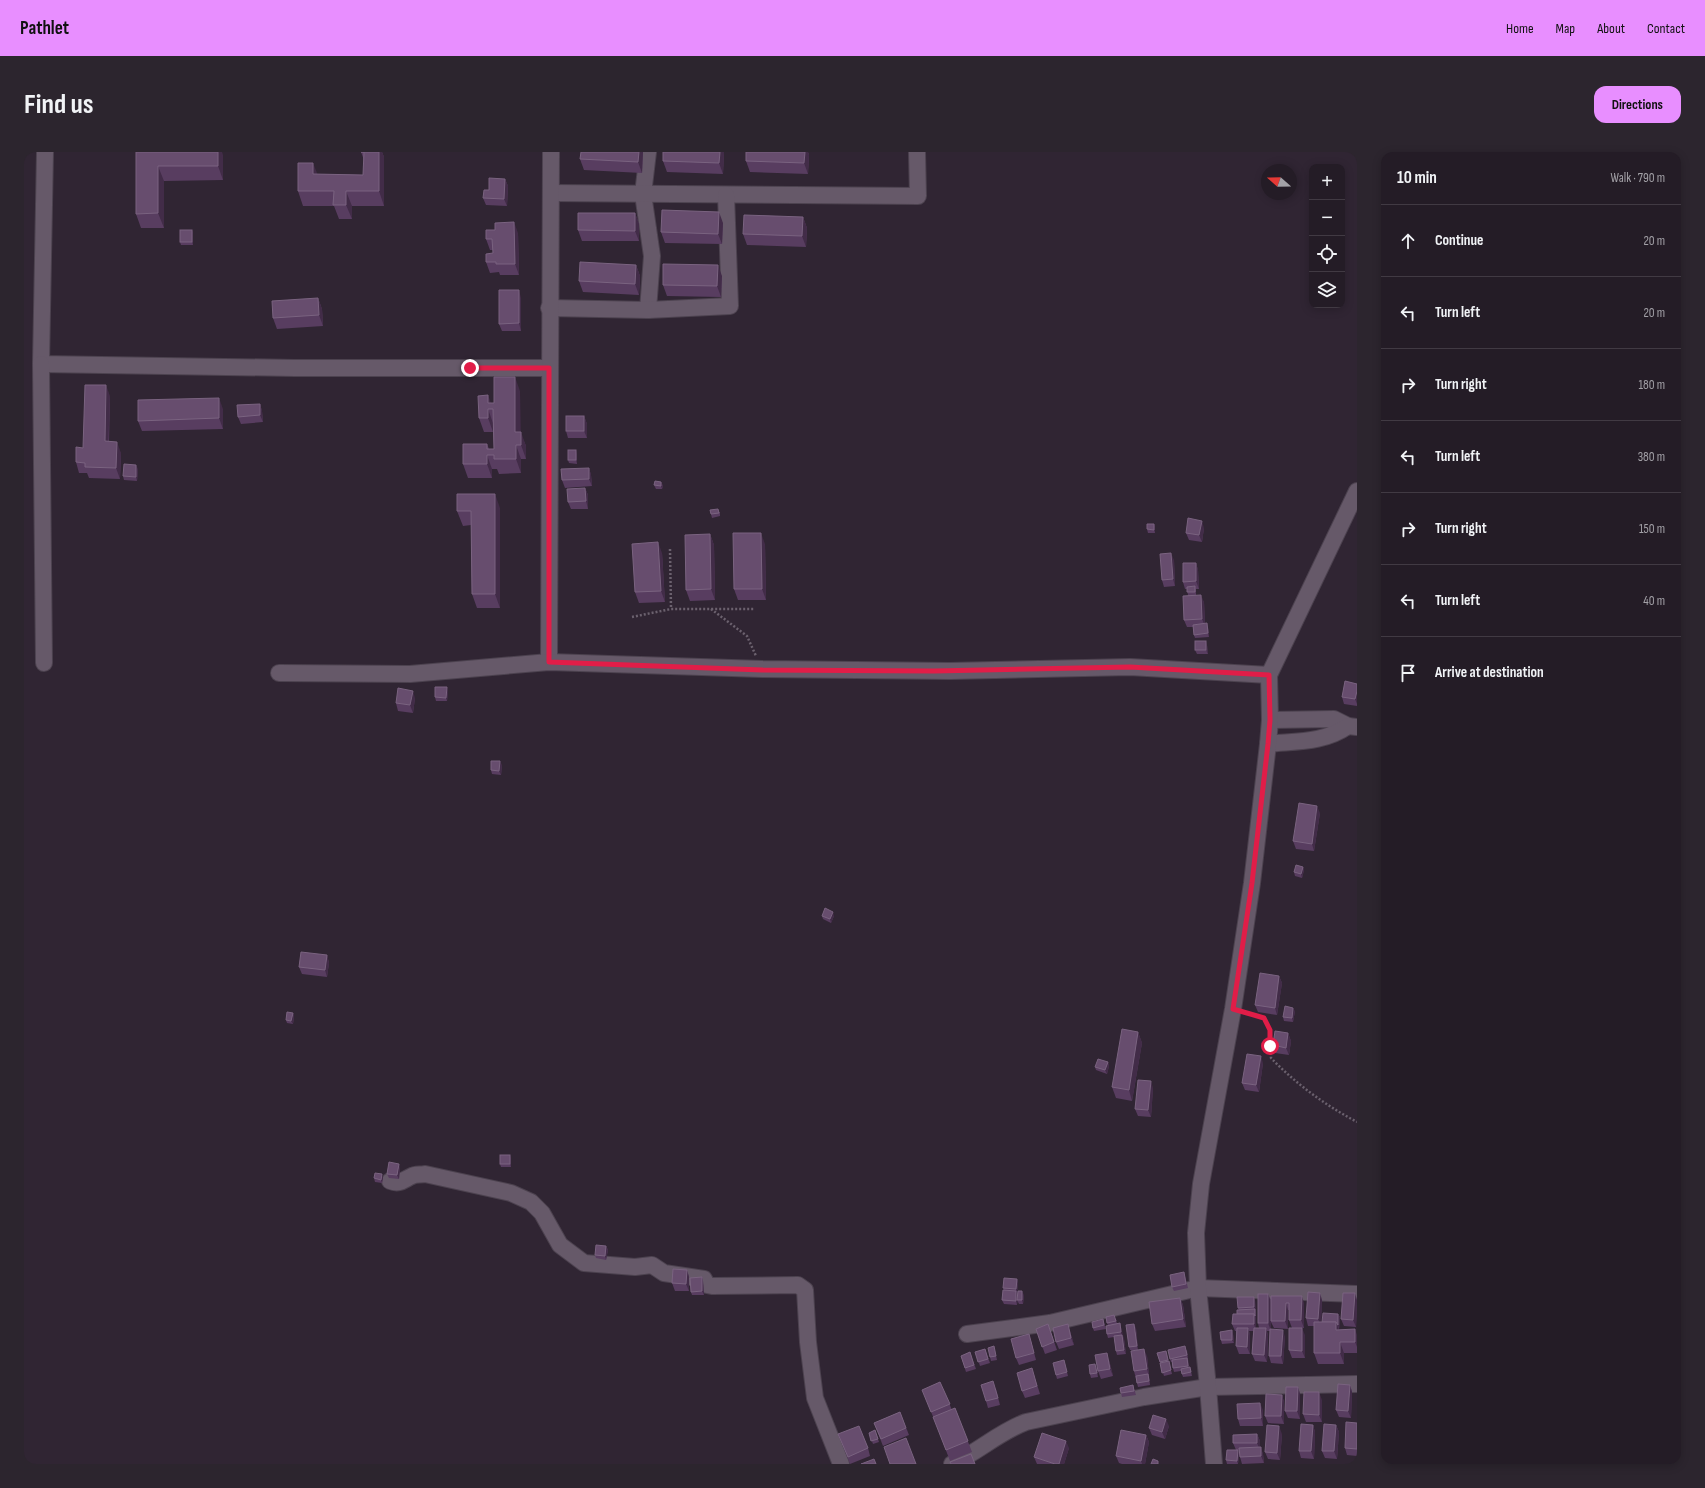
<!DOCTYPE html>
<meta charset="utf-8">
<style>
:root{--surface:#241c26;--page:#2c252e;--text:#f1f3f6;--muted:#a3a1a7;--line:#413a43;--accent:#e88eff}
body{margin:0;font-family:"Sofia Sans Condensed",sans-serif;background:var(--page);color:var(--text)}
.controls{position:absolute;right:12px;top:12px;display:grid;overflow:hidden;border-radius:8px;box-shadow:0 2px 10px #0003}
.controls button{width:36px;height:36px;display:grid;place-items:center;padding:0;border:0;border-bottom:1px solid var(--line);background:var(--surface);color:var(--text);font:20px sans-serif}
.compass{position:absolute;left:1237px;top:12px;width:36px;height:36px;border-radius:50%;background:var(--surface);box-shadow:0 2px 10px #0003;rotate:290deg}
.stop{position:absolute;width:12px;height:12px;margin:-9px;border:3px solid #e11d48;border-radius:50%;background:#fff}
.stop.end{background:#e11d48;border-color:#fff;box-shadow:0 1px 4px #0008}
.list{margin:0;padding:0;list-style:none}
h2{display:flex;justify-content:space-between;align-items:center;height:52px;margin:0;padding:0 16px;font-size:17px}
h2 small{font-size:13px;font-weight:400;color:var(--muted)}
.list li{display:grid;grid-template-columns:26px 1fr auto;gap:12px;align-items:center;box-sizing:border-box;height:72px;padding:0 16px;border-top:1px solid var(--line)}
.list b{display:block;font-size:15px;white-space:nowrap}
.list em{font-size:13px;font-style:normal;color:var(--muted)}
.icon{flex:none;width:22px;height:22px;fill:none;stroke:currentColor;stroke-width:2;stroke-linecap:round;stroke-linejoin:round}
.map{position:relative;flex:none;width:1333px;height:1312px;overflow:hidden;border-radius:12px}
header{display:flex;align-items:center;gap:24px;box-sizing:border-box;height:56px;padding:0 20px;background:var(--accent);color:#111}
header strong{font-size:19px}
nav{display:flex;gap:22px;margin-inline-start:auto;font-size:14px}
.intro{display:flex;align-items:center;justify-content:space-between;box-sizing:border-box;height:96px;padding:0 24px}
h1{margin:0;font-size:28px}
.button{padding:10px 18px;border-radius:12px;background:var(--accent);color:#111;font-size:14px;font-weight:700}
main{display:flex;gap:24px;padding:0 24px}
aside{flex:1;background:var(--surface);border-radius:12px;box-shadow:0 2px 10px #0003}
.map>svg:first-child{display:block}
</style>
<header>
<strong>Pathlet</strong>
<nav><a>Home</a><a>Map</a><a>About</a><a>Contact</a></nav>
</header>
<div class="intro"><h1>Find us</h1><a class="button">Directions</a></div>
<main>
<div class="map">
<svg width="1333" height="1312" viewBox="0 0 1333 1312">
<rect width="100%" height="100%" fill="#302533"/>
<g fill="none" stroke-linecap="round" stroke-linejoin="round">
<g stroke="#4c424f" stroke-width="18">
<g id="minor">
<path d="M21,0L17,212L271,216H525"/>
<path d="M624,0L619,42L628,104L624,158"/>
<path d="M527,41L894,44L893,0"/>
<path d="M525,156L624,158L706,154L702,43"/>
<path d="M17,212L20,511"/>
<path d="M525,510L527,0"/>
<path d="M255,521L386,522L525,510L738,517L926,519L1106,515L1245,523"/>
<path d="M1246,568L1310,567L1324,574L1333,575"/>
<path d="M1244,592C1272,589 1300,591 1324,574"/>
<path d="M366,1029C376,1033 379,1028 388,1024C391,1022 397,1023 401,1022L487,1041L507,1050L518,1061L536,1093L560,1111L611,1115L628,1113L640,1121L680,1127L683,1133L688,1134L774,1133L781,1138L784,1190L791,1246L817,1312"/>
<path d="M943,1182L1026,1171L1174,1136L1333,1142"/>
<path d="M928,1312C954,1300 975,1280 1002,1270L1120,1245L1184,1235L1333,1232"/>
<path d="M1190,1312L1184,1235L1174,1136L1172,1081L1177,1032L1209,857L1228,731L1244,592L1246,568L1245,523L1333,339"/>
</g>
</g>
<g stroke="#6b616e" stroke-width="2.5" stroke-dasharray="2 2" stroke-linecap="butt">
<path d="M646,397L647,457"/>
<path d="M687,457L723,484L732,504"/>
<path d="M608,465L647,457H730"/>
<path d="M1221,861L1240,866L1246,877L1247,906C1272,932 1301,953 1333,970"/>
</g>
<use href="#minor" stroke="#665969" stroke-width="16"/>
</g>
<g fill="#583d60">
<path d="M112,0L199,3V28L140,29V76H117L112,62Z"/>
<path d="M337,0H358L360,5V54H328V67H315L310,54H279L274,39L293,22L339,23L340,8Z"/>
<path d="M557,0H619L618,21L560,18L556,7Z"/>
<path d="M639,0H700L699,22L643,20L639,9Z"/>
<path d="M722,0H784L785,3L784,22L726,20L722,9Z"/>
<path d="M481,27L484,34L483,54L462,53L459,46Z"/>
<path d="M611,61L615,72V89H558L554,78Z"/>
<path d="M779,65L783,76L782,95L723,93L719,82Z"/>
<path d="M699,71L698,92L641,91L637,80Z"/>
<path d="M168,78L169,82V93H157L156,90Z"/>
<path d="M494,81L495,123H476L475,120L466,121L462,110L469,101V98H466L462,87Z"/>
<path d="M612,113L616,124L615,143L559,140L555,129Z"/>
<path d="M698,124L697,145L643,144L639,133Z"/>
<path d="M294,146L298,157L299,174L253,177L249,166Z"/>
<path d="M497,146V179H478L475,172Z"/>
<path d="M496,239V280L502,294V307H497V321L475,322L473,317H468V326H444L439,312L463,292L465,297H470L469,280H460L455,266L467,251H470Z"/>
<path d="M86,244L85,290L97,301L96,327L65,326L63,321H55L52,310Z"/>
<path d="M236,252L238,259L239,270L217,272L214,265Z"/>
<path d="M199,257V277L118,279L114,269Z"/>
<path d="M560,264L563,272V286H544L542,279Z"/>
<path d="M553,302V312L545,311L544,308Z"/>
<path d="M565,316L567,323L568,334L541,336L538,328Z"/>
<path d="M114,317L113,329L100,328L99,324Z"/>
<path d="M637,330L639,334L638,337H632L630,333Z"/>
<path d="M561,336L564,343V357H547L544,350Z"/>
<path d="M476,356V456H453L448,442L447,373L439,374L433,359Z"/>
<path d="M696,360V364L688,366L687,362Z"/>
<path d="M1130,372L1131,376V381H1124L1123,377Z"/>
<path d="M1180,376L1178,390L1165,388L1162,381Z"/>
<path d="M686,382L690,393L691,448L666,449L662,438Z"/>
<path d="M741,392L742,448H714L710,437Z"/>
<path d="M638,401L641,450L615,451L611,440Z"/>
<path d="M1150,408L1151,434L1140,435L1138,428Z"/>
<path d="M1172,411L1174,418L1175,437H1172V443L1180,450L1181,472L1184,475L1185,485L1171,486L1170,483L1169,475H1163L1160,468L1164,443L1163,437H1161L1159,430Z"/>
<path d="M1183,493L1184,502H1173L1171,498Z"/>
<path d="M1333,532V554L1320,552L1318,545Z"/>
<path d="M424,539L423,549H412L411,545Z"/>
<path d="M391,546L389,561L374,559L372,551Z"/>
<path d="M478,613L477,623L468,622L467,618Z"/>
<path d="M1296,661L1290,699L1272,697L1269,689Z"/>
<path d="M1279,715L1280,718L1278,726L1271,724L1270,720Z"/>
<path d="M798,764H810L807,771L799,767Z"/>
<path d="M303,803L305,811L303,825L278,822L275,815Z"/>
<path d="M1255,824L1258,831L1253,863L1234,860L1231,853Z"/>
<path d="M1271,859L1269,870L1260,869L1259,865Z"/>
<path d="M269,861L270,865L269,872L263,871L262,868Z"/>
<path d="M1114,880L1118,891L1108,949L1092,946L1088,935Z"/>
<path d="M1264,881L1267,889L1265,903L1251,901L1249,893Z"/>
<path d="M1084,910L1085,914L1083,922L1072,918L1071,915Z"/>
<path d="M1239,911L1235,940L1221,938L1218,931Z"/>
<path d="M1129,936L1127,965L1114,964L1111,957Z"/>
<path d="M487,1006V1015H477L476,1012Z"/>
<path d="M376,1015L375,1027L365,1026L363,1022Z"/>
<path d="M350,1026H359L358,1031L351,1030Z"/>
<path d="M582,1094L584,1098L582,1108L572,1106L571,1103Z"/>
<path d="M663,1118L665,1125V1139H651L648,1131Z"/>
<path d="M1161,1124L1164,1136L1150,1139L1148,1135Z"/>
<path d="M678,1125L679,1129L680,1143H668L667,1140Z"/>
<path d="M993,1127L994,1131L993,1140L994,1143L993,1153L980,1152L978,1148L980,1138L979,1136Z"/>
<path d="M1244,1142L1247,1149L1280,1151V1176H1268L1265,1168V1158H1264V1177L1250,1176L1247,1170V1177L1261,1185L1259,1212L1247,1211L1245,1204L1246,1179H1243L1244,1184L1243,1210L1231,1209L1228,1202L1229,1179H1225L1226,1183V1202H1215L1212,1194V1179H1211L1208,1172L1215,1158L1214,1156L1231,1148L1232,1176H1235L1234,1171Z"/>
<path d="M1000,1143L999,1152H995L993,1148Z"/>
<path d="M1156,1146L1159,1153L1162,1175L1131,1179L1128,1172Z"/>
<path d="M1298,1148L1297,1170H1298L1314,1162L1316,1165L1315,1178L1333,1183V1201H1320V1212H1294L1290,1201V1174H1284L1282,1166Z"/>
<path d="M1333,1148L1332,1175L1320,1174L1317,1167Z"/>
<path d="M1079,1167L1082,1177L1070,1179L1069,1176Z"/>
<path d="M1092,1167L1093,1172L1096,1171L1097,1175L1098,1183L1100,1187L1102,1202L1093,1203L1092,1199L1090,1185L1084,1186L1083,1182L1084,1173L1083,1171Z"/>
<path d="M1024,1172L1033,1198L1021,1202L1012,1177Z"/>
<path d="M1112,1176L1114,1198H1106L1105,1195Z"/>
<path d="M1046,1179L1050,1193L1035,1197L1032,1190Z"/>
<path d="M1209,1182L1210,1191L1198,1192L1197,1188Z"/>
<path d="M1281,1183V1206H1268L1265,1198Z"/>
<path d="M1007,1189L1012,1208L995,1213L992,1206Z"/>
<path d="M970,1194L973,1208L967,1209L966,1205Z"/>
<path d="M961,1197L966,1211L956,1214L951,1200Z"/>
<path d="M1163,1198L1165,1216L1167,1219L1168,1224L1159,1225L1157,1219L1150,1220L1149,1216L1148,1210H1147L1146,1207Z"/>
<path d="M1142,1199L1148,1222L1140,1224L1133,1201Z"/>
<path d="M946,1200L952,1217L942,1220L937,1204Z"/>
<path d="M1123,1204L1126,1233L1114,1235L1110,1219Z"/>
<path d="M1040,1208L1044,1224L1033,1227L1032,1223Z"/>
<path d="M1085,1208L1089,1224L1077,1227L1074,1219Z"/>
<path d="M1073,1215L1074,1225L1067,1226L1066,1222Z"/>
<path d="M1010,1223L1016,1242L1001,1246L998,1239Z"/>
<path d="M916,1230L928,1258L931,1256L948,1300L926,1309L910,1267L901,1245Z"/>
<path d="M1109,1233L1112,1243L1098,1245L1097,1241Z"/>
<path d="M1326,1233L1328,1240L1327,1266L1315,1265L1312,1258Z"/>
<path d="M1274,1235L1276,1242V1267L1264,1266L1261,1259Z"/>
<path d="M972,1237L976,1253L964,1256L962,1249Z"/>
<path d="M1258,1243L1260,1250V1272L1244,1271L1241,1264Z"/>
<path d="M1298,1248V1270H1282L1279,1262Z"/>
<path d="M1239,1258V1274H1216L1214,1267Z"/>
<path d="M876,1260L885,1283L859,1294L850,1271Z"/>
<path d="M1333,1271V1304L1323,1303L1321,1296Z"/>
<path d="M1289,1273L1291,1280L1290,1307L1277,1306L1275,1299Z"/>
<path d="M1312,1273L1315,1280L1313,1307L1301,1306L1298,1299Z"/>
<path d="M1145,1274L1141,1287L1128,1283L1125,1276Z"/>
<path d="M851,1278L855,1290L849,1292L845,1281Z"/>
<path d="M814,1282L844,1296L846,1304L826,1312Z"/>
<path d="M1233,1282L1236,1289V1295L1239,1302L1240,1311L1218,1312L1216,1305L1215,1298H1214L1215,1302L1214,1312H1203L1202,1308L1212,1298L1209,1291Z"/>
<path d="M1258,1282L1256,1308L1244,1307L1241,1300Z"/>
<path d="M1122,1283L1125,1290L1121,1312H1098L1095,1311L1092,1304Z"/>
<path d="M1045,1296L1040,1312H1013L1010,1305Z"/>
</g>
<g fill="#422c48">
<path d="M194,0H198L199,3V28L194,14Z"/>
<path d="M355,0H358L360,5V54L355,39Z"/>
<path d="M615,0H619L618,21L614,10Z"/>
<path d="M696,0H700V1L699,22L695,11Z"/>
<path d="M781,0H784L785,3L784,22L780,11Z"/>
<path d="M289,11L295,26L289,22Z"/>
<path d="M134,14L140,29V76L134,61Z"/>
<path d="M481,27L484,34L483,54L480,47Z"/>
<path d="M322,39L328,54V67L322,53Z"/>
<path d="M695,60L699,71L698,92L694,82Z"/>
<path d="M611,61L615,72V89L611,79Z"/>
<path d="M779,65L783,76L782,95L778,84Z"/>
<path d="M490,70L494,81L495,123L491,112Z"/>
<path d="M168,78L169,82V93L168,90Z"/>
<path d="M612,113L616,124L615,143L611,132Z"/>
<path d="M694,113L698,124L697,145L693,134Z"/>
<path d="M495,138L497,146V179L495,171Z"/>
<path d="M294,146L298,157L299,174L295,163Z"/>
<path d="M491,225L496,239L497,293L491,280Z"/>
<path d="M82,233L86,244L84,300L81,289Z"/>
<path d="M464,243L469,257L464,251Z"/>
<path d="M195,246L199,257V277L195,266Z"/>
<path d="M236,252L238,259L239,270L236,263Z"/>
<path d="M464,257L469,271V280L464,266Z"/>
<path d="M560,264L563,272V286L560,279Z"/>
<path d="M497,280L502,294V307L497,293Z"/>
<path d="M93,290L97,301L96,327L92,316Z"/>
<path d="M492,293L497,307V321L492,307Z"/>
<path d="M552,298L553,302V312L552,308Z"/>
<path d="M463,303L468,317V326L463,312Z"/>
<path d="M112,313L114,317L113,329L112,325Z"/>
<path d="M565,316L567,323L568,334L565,327Z"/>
<path d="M637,330L639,334L638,337L637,334Z"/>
<path d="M561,336L564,343V357L562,349Z"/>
<path d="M471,342L476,356V456L471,442Z"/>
<path d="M1178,369L1180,376L1178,390L1175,383Z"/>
<path d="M1130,372L1131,376V381L1130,378Z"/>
<path d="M737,381L741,392L742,448L738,437Z"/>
<path d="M686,382L690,393L691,448L687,437Z"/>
<path d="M634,390L638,401L641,450L637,439Z"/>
<path d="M1147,401L1150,408L1151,434L1149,427Z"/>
<path d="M1172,411L1174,418L1175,437L1172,429Z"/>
<path d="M1177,443L1180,450L1181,474L1178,467Z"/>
<path d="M1183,471L1184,475L1185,485L1184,481Z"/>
<path d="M1182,489L1183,493L1184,502L1182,498Z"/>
<path d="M423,535L424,539L423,549L422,546Z"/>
<path d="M389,539L391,546L389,561L386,553Z"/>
<path d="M1333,539V552L1331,547Z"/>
<path d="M476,609L478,613L477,623L475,619Z"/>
<path d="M1293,654L1296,661L1290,699L1288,692Z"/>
<path d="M1279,715L1280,718L1278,726L1277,722Z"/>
<path d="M809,760L810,764L807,771L806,767Z"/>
<path d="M303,803L305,811L303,825L301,818Z"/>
<path d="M1255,824L1258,831L1253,863L1251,856Z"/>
<path d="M1269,856L1271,859L1269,870L1268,866Z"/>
<path d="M269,861L270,865L269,872L267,869Z"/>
<path d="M1114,880L1118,891L1108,949L1105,938Z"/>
<path d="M1264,881L1267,889L1265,903L1262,896Z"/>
<path d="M1237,904L1239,911L1235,940L1232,933Z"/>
<path d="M1084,910L1085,914L1083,922L1081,918Z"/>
<path d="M1127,929L1129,936L1127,965L1124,958Z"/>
<path d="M486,1003L487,1006V1015L486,1012Z"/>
<path d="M375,1012L376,1015L375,1027L373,1023Z"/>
<path d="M358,1022L359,1026L358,1031L357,1028Z"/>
<path d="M582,1094L584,1098L582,1108L581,1104Z"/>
<path d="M663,1118L665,1125V1139L662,1132Z"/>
<path d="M678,1125L679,1129L680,1143L678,1139Z"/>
<path d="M993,1127L994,1131L993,1140L992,1137Z"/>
<path d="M992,1139L994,1143L993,1153L992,1149Z"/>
<path d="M998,1139L1000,1143L999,1152L998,1148Z"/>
<path d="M1296,1141L1298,1148L1297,1174L1294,1167Z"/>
<path d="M1331,1141L1333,1148L1332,1175L1329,1168Z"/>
<path d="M1244,1142L1247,1150V1179L1244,1171Z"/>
<path d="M1278,1144L1280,1151V1176L1277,1168Z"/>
<path d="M1230,1145L1231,1148L1232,1159L1230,1155Z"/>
<path d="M1156,1146L1159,1153L1162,1175L1159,1167Z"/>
<path d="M1262,1151L1264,1158V1177L1261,1169Z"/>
<path d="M1231,1157L1232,1161V1167L1231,1164Z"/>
<path d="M1230,1162L1232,1169V1180L1230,1172Z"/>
<path d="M1314,1162L1316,1165L1315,1177L1314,1173Z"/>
<path d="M1312,1170L1316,1180L1312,1178Z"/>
<path d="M1096,1171L1100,1187L1102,1202L1100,1198L1098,1184L1097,1180Z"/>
<path d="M1044,1172L1050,1193L1047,1186Z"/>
<path d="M1110,1172L1112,1176L1114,1198L1113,1194Z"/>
<path d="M1224,1176L1226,1183V1202L1223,1195Z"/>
<path d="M1242,1176L1244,1184L1243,1210L1240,1203Z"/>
<path d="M1278,1176L1281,1183V1206L1278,1199Z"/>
<path d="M1331,1177L1333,1183V1195L1331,1190Z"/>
<path d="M1208,1178L1209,1182L1210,1191L1208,1188Z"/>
<path d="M1259,1178L1261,1185L1259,1212L1257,1204Z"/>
<path d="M1316,1190L1320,1201V1212L1316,1201Z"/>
<path d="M1120,1197L1123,1204L1125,1225L1123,1217Z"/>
<path d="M1083,1201L1085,1208L1089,1224L1086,1217Z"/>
<path d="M1071,1212L1073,1215L1074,1225L1073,1221Z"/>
<path d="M969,1229L972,1237L976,1253L974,1246Z"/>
<path d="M1326,1233L1328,1240L1327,1266L1324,1259Z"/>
<path d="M1274,1235L1276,1242V1267L1273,1259Z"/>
<path d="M1295,1240L1298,1248V1270L1295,1263Z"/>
<path d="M1258,1243L1260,1250V1272L1257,1264Z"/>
<path d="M1236,1251L1239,1258V1274L1237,1266Z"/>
<path d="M1142,1267L1145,1274L1141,1287L1138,1280Z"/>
<path d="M1289,1273L1291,1280L1290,1307L1287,1299Z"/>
<path d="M1312,1273L1315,1280L1313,1307L1310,1299Z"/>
<path d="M1255,1274L1258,1282L1256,1308L1253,1301Z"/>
<path d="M1233,1282L1236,1289V1298L1233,1291Z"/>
<path d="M1122,1283L1125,1290L1121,1312H1118L1117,1309Z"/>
<path d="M1042,1289L1045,1296L1040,1312H1035Z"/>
<path d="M1237,1295L1239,1302L1240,1311L1237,1304Z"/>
<path d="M1214,1298L1215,1302L1214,1312L1213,1309Z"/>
</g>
<g fill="#674d6e" stroke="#7a6380">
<path d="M112,0H194V14H134V61L112,62Z"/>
<path d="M337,0H355V39H322V53H309L310,39H274V11H289V22L339,23L340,0Z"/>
<path d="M557,0H615L614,10L556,7Z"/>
<path d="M639,0H696L695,11L639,9Z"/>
<path d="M722,0H781L780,11L722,9Z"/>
<path d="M465,26L481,27L480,47L459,46L460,38H465Z"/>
<path d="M638,58L695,60L694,82L637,80Z"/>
<path d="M554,61H611V79L554,78Z"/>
<path d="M720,63L779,65L778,84L719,82Z"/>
<path d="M490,70L491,112H472V110H462V102L469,101L468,87H462V78H471V71Z"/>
<rect x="156" y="78" width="12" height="12"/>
<path d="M556,110L612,113L611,132L555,129Z"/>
<path d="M639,112L694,113L693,134L639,133Z"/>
<path d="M475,138H495V171L475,172Z"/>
<path d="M294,146L295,163L249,166L248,149Z"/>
<path d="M470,225H491V280H497V293H492V307H470V303H463V312H439V292H463V297H470L469,257H464V266H455L454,244L464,243V251H470Z"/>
<path d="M61,233H82L81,289L93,290L92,316L61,315V311L52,310V295L59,296Z"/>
<path d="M195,246V266L114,269V248Z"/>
<path d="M236,252V263L214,265L213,253Z"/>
<rect x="542" y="264" width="18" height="15"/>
<rect x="544" y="298" width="8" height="10"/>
<path d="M100,312L112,313V325L99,324Z"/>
<path d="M565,316V327L538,328L537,317Z"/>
<path d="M631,329L637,330V334L630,333Z"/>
<path d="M561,336L562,349L544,350L543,337Z"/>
<path d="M433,342H471V442H448L447,359H433Z"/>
<path d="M694,357L695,361L687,362L686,358Z"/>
<path d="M1164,366L1178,369L1175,383L1162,381Z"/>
<path d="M1123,372H1130V378L1123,377Z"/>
<path d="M709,381H737L738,437H710Z"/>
<path d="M686,382L687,437L662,438L661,383Z"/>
<path d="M634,390L637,439L611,440L608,392Z"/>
<path d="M1147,401L1149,427L1138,428L1136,402Z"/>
<path d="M1159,411H1172V429L1159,430Z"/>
<path d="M1171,434V440H1163V435Z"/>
<path d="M1177,443L1178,467L1160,468L1159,444Z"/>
<path d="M1183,471L1184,481L1170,483L1169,473Z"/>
<rect x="1171" y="489" width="11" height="9"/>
<path d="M1321,529L1333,532V539L1331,547L1318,545Z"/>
<path d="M411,535H423L422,546L411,545Z"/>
<path d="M374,536L389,539L386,553L372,551Z"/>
<path d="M467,609H476L475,619L467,618Z"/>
<path d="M1275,651L1293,654L1288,692L1269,689Z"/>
<path d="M1272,713L1279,715L1277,722L1270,720Z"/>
<path d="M801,756L809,760L806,767L798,764Z"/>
<path d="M277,800L303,803L301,818L275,815Z"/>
<path d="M1236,821L1255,824L1251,856L1231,853Z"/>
<path d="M1261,854L1269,856L1268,866L1259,865Z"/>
<path d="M263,860L269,861L267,869L262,868Z"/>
<path d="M1098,877L1114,880L1105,938L1088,935Z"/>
<path d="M1251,879L1264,881L1262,896L1249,893Z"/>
<path d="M1223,902L1237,904L1232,933L1218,931Z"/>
<path d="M1074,907L1084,910L1081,918L1071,915Z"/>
<path d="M1114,928L1127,929L1124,958L1111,957Z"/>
<rect x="476" y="1003" width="10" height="9"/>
<path d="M365,1010L375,1012L373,1023L363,1022Z"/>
<path d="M351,1021L358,1022L357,1028L350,1026Z"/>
<path d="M572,1093L582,1094L581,1104L571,1103Z"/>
<path d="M649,1117L663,1118L662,1132L648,1131Z"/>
<path d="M1160,1120L1162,1132L1148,1135L1146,1123Z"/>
<path d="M678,1125V1139L667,1140L666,1126Z"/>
<path d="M980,1126L993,1127L992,1137L979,1136Z"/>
<path d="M979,1138L992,1139V1149L978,1148Z"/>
<path d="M994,1139H998V1148H993Z"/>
<path d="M1284,1140L1296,1141L1294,1167L1282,1166Z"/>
<path d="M1319,1141H1331L1329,1168L1317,1167Z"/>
<rect x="1234" y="1142" width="10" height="29"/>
<path d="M1247,1144H1278L1277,1168H1265V1151H1262L1261,1169H1247Z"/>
<path d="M1213,1145H1230V1155L1214,1156Z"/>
<path d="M1156,1146L1159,1167L1128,1172L1125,1150Z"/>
<path d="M1231,1157V1164L1230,1162H1213V1158Z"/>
<path d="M1299,1161L1314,1162V1173L1312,1170H1298Z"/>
<path d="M1209,1162H1230V1172H1208Z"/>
<path d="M1090,1163L1092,1169L1083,1171L1082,1165Z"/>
<path d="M1079,1167L1080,1173L1069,1176L1068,1170Z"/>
<path d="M1290,1170H1312V1178L1331,1177V1190H1316V1201H1290Z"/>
<path d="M1096,1171L1097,1180L1083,1182L1082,1174Z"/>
<path d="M1024,1172L1030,1190L1018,1195L1012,1177Z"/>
<path d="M1044,1172L1047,1186L1032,1190L1029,1176Z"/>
<path d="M1110,1172L1113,1194L1105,1195L1102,1173Z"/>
<path d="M1213,1176H1224L1223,1195L1212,1194Z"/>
<path d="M1230,1176H1242L1240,1203L1228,1202Z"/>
<path d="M1265,1176H1278V1199L1265,1198Z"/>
<path d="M1246,1177L1259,1178L1257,1204H1245Z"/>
<path d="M1208,1178V1188H1197L1196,1180Z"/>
<path d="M1005,1182L1010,1201L992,1206L987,1187Z"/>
<path d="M1098,1183L1100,1198L1092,1199L1090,1184Z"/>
<path d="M970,1194L972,1204L966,1205L964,1196Z"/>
<path d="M1161,1194L1163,1203L1146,1207L1144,1198Z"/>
<path d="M961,1197L964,1207L954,1210L951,1200Z"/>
<path d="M1120,1197L1123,1217L1110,1219L1107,1199Z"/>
<path d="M1142,1199L1144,1208L1136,1210L1133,1201Z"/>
<path d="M946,1200L950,1213L941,1216L937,1204Z"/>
<path d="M1083,1201L1086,1217L1074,1219L1071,1203Z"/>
<path d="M1163,1206L1164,1214L1149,1216L1148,1208Z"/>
<path d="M1040,1208L1043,1220L1032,1223L1029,1211Z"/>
<path d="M1145,1209L1147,1218L1138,1221L1136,1211Z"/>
<path d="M1071,1212L1073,1221L1066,1222L1065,1213Z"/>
<path d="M1166,1215L1167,1220L1158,1222L1157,1217Z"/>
<path d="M1008,1216L1013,1234L998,1239L993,1221Z"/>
<path d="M1124,1222L1125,1229L1113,1231L1112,1224Z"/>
<path d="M969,1229L974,1246L962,1249L957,1233Z"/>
<path d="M916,1230L926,1252L907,1260L898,1238Z"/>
<path d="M1314,1232L1326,1233L1324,1259L1312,1258Z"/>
<path d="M1109,1233L1110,1239L1097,1241L1096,1236Z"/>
<path d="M1262,1235H1274L1273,1259H1261Z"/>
<path d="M1280,1240H1295V1263L1279,1262Z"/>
<path d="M1242,1242L1258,1243L1257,1264H1241Z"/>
<path d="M1236,1251L1237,1266L1214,1267L1213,1252Z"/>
<path d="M931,1256L944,1289L922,1298L909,1265Z"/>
<path d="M876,1260L882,1276L857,1287L850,1271Z"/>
<path d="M1129,1263L1142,1267L1138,1280L1125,1276Z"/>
<path d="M1322,1270L1333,1271V1297L1321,1296Z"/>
<path d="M1277,1272L1289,1273L1287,1299H1275Z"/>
<path d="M1300,1272L1312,1273L1310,1299H1298Z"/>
<path d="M1243,1273L1255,1274L1253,1301L1241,1300Z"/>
<path d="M835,1274L844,1296L824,1305L814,1282Z"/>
<path d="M851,1278L854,1287L847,1289L845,1281Z"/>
<path d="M1097,1278L1122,1283L1117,1309L1092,1304Z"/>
<path d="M1018,1281L1042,1289L1035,1312H1031L1010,1305Z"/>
<path d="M1233,1282V1291H1209V1283Z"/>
<path d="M882,1286L892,1312H866L860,1295Z"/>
<path d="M1237,1295V1304L1216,1305L1215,1296Z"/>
<path d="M1203,1298H1214L1213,1309L1202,1308Z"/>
<path d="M947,1302L951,1312H927L926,1310Z"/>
<path d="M850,1307L852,1312H837Z"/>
<path d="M1129,1307L1134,1309V1312H1127Z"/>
</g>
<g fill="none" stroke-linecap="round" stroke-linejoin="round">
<path stroke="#e11d48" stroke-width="5" d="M446,216H525V510L738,518L910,519L1106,515L1245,523L1246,568L1244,592L1228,731L1209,857L1240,866L1246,878V894"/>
</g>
</svg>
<div class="controls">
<button>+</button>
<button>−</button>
<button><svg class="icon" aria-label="locate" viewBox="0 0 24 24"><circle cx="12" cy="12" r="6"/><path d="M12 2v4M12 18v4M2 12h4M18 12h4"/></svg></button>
<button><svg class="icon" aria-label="layers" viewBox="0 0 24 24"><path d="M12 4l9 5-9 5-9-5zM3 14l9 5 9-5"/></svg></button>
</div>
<svg class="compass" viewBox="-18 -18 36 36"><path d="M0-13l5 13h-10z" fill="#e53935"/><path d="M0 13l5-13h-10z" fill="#a3a1a7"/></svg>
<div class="stop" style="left:1246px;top:894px"></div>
<div class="stop end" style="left:446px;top:216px"></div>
</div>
<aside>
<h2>10 min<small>Walk · 790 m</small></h2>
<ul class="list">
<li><svg class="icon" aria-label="ahead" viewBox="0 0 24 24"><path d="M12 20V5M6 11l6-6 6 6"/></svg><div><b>Continue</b></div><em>20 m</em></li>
<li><svg class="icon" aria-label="left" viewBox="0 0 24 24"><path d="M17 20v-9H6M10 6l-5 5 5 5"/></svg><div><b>Turn left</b></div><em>20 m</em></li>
<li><svg class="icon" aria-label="right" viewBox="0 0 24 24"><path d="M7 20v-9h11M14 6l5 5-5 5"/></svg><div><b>Turn right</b></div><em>180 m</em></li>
<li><svg class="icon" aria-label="left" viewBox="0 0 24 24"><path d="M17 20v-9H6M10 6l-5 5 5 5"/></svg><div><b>Turn left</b></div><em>380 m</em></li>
<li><svg class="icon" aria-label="right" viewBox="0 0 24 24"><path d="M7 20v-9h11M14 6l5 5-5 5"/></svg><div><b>Turn right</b></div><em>150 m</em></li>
<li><svg class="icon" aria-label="left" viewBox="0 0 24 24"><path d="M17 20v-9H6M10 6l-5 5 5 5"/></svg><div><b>Turn left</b></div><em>40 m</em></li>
<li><svg class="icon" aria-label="arrive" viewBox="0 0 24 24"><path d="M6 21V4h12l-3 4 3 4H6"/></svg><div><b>Arrive at destination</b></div></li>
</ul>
</aside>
</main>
